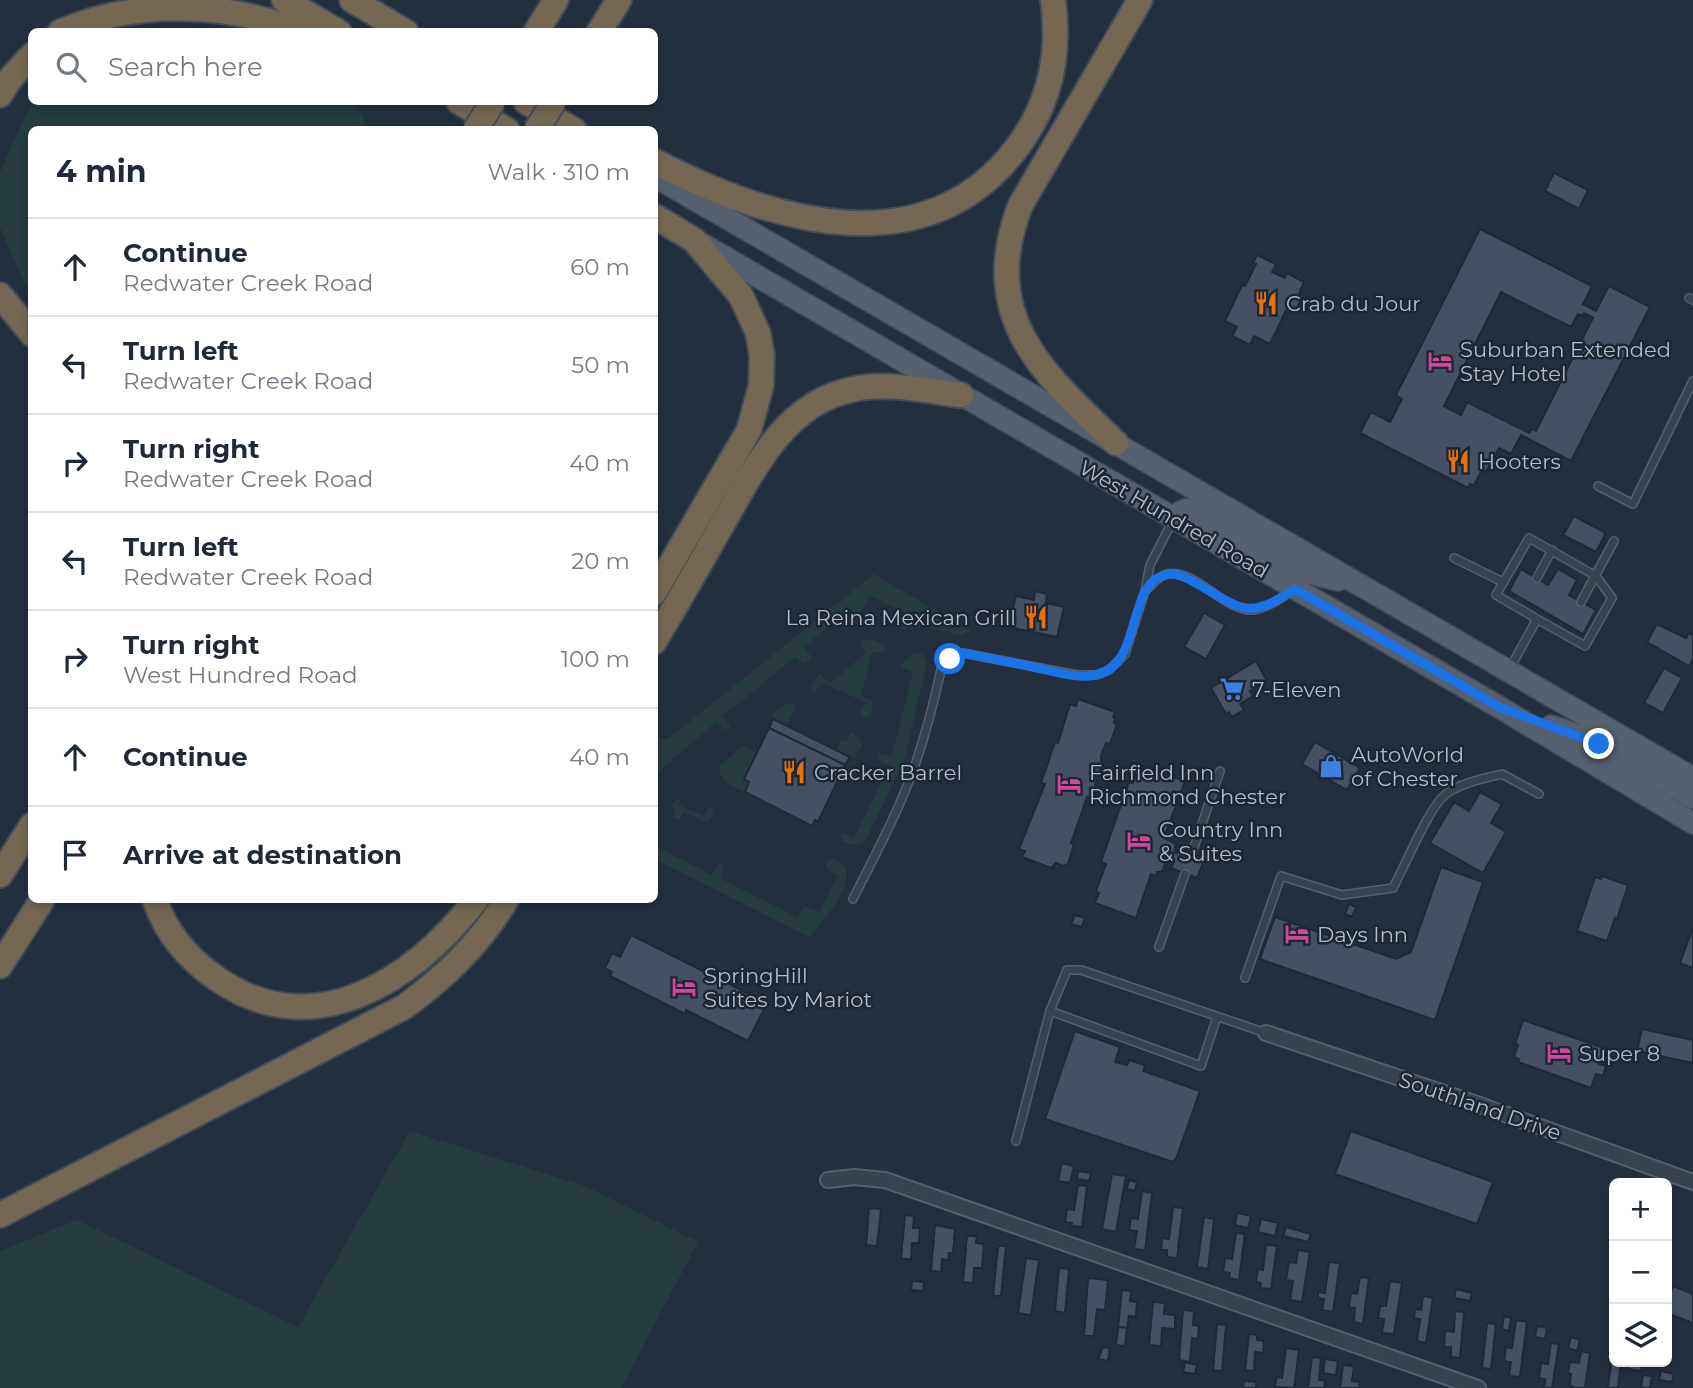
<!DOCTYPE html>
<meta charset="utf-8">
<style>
:root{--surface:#fff;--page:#f6f6f7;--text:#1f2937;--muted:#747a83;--line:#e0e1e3}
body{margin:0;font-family:Montserrat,sans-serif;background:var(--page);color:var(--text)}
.controls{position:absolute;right:21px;bottom:21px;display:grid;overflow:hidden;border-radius:10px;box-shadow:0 4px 10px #0003}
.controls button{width:63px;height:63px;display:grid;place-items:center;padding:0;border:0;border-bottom:2px solid var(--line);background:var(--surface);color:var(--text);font:35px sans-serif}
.stop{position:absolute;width:21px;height:21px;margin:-16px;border:5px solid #1a73e8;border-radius:50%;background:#fff}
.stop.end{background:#1a73e8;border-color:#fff;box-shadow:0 2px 7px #0008}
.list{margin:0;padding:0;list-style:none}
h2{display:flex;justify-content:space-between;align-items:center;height:91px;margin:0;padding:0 28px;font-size:30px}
h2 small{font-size:23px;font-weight:400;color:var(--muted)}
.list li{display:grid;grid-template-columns:46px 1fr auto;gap:21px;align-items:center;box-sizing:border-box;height:98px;padding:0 28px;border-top:2px solid var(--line)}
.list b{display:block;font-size:26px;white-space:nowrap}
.list p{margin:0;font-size:23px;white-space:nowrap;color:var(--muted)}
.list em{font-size:23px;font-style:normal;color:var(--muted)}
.icon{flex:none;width:38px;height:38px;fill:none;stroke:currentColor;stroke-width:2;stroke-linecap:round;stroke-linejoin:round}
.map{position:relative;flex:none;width:1693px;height:1388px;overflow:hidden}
.search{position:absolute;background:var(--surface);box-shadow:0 4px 10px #0003;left:28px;top:28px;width:630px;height:77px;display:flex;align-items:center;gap:18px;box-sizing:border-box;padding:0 24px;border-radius:10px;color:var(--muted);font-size:26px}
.panel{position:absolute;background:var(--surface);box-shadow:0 4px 10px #0003;left:28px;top:126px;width:630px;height:777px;border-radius:10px}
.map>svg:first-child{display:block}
</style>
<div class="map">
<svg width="1693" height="1388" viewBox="0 0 1693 1388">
<rect width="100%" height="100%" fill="#242f3e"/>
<g fill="#263c3f">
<path d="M32,102H357L367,129L32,130L31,294L28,291L0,228V172Z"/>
<path d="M874,574L970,631L961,635L925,627L903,629L901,626L906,613L870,596L859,616L850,609L804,647L812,658L803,664L795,657L723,716L730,726L729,729H724L717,721L655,775V737L660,739L669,738Z"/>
<path d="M867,639L878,641L886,649L883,653L872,651L861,696L873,701L871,713L866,717L861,714L865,702L823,683L814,693L811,685L820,674L830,683L866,653L860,644L862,640Z"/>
<path d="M916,653L924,655L927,664L904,761L866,840C859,846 850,846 843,841L842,836L845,834L854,838L890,766L879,760L878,756L881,753L892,756L913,672L901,667L905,660Z"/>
<path d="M792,703L795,708L787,726L773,719L772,715L786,704Z"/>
<path d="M851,733L859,738L862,747L853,759L837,750L840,740L846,742Z"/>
<path d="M743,745L757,753L744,779L749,782L745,792L727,783L720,773V766Z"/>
<path d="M680,798L679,805L704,817L709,808H712L714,811L708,823L684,812L680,819H675L672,804Z"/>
<path d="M655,846L712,875L718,864H722L724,868L720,878L797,917L805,906L819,912L837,876L826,868L827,861L833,859C870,868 822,923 809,937L655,859Z"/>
<path d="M410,1131L585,1186L698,1242L621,1388H0V1251L77,1220L298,1327Z"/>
</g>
<g fill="#455162" stroke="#1f2835" stroke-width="2" fill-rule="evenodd">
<path d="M1554,173L1588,190L1579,209L1545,191Z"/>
<path d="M1480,229L1592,286L1583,304L1596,311L1609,286L1650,307L1571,461L1521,435L1511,454L1499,448L1486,472L1482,470L1474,485L1470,484L1468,488L1360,433L1371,412L1390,422L1402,399L1396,395ZM1501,292L1571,327L1578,314L1583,316L1584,313L1593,318L1536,431L1532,429L1529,433L1467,402L1461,415L1444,406Z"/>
<path d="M1257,255L1276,264L1272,272L1285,278L1287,273L1304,282L1298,296L1302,298L1295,312L1287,308L1270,344L1254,336L1250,345L1232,336L1237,327L1225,321L1242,285L1245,286L1256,264L1253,263Z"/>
<path d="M1574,516L1606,533L1596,552L1563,535Z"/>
<path d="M1521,569L1548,585L1558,569L1577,580L1569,595L1596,610L1583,634L1509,591Z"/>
<path d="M1035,591L1047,594L1046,603L1064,607L1057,637L1009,627L1016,596L1034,600Z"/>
<path d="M1204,613L1225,625L1206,659L1184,647Z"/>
<path d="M1657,624L1686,638L1689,633L1693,635V659L1689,666L1647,642Z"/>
<path d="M1256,661L1267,681L1250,691L1253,696L1240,704L1244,710L1232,717L1229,712L1226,714L1211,688Z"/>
<path d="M1664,668L1682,678L1663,713L1644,703Z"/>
<path d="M1078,699L1115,712L1113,717L1115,718L1114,723L1117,724L1110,744L1106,743L1101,756V761L1103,762L1091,798L1087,797L1071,843L1074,844L1068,864L1063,866L1056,863L1051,868L1022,857L1025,851L1019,849L1045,784L1041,783L1055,742L1058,743L1070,704L1076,706Z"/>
<path d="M773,719L850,757L845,765L769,728Z"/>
<path d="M769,728L845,765L818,822L815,820L812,826L745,792L749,782L744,779Z"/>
<path d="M1315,742L1360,768L1347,790L1302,764Z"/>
<path d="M1143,766L1185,781L1164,838L1176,844L1174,852L1177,853L1179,849L1205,858L1197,878L1171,868L1174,862L1170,861L1168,865L1165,864L1162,872H1157L1156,876L1151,874L1136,918L1095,903L1099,893L1096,891L1106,864L1101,862L1129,782L1133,783L1136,775H1140Z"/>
<path d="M1480,792L1502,804L1491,823L1506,832L1483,873L1430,843L1454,802L1469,811Z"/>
<path d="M1441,867L1483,882L1435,1020L1260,959L1275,917L1396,959L1411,952Z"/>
<path d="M1602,876L1628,885L1617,919L1615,918L1607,941L1577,931L1595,877L1601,879Z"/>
<path d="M1349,904L1356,907L1352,917L1345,914Z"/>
<path d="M1075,915L1085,918L1082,927L1071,924Z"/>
<path d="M1693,927V968L1680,963Z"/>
<path d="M631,935L759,999L757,1003L765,1007L748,1041L686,1010L685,1014L610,976L612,972L605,968L612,953L620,957Z"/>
<path d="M1523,1020L1604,1048L1599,1064L1606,1066L1603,1076L1596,1074L1591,1088L1518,1062L1519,1059L1514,1057L1518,1045L1515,1044Z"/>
<path d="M1642,1029L1693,1040V1063L1637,1051Z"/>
<path d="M1075,1031L1120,1047L1115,1062L1127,1065L1129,1060L1145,1065L1143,1071L1200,1091L1176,1159L1173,1162L1045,1119Z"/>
<path d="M1351,1131L1493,1182L1477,1224L1335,1174Z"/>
<path d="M1062,1163L1074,1166L1070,1183L1058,1181Z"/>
<path d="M1078,1171L1091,1173L1089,1181L1077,1179Z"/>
<path d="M1112,1174L1126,1176L1116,1232L1102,1229Z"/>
<path d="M1129,1180L1137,1182L1135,1191L1127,1189Z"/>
<path d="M1078,1185L1087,1186L1082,1227L1071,1226L1072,1223L1065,1222L1067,1209L1074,1210Z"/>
<path d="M1142,1191L1152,1193L1145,1250L1134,1249L1137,1231L1129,1230L1131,1218L1138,1219Z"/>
<path d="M1173,1207L1183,1208L1177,1258L1167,1257V1250H1161L1162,1238L1169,1239Z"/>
<path d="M869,1208L881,1209L877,1246L866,1245Z"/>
<path d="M1237,1213L1251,1216L1248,1228L1235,1225Z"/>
<path d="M905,1215L914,1216L913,1228H920L919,1243H912L911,1260L901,1258Z"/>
<path d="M1204,1217L1214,1219L1208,1269L1197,1267Z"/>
<path d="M1261,1219L1278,1223L1275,1236L1258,1232Z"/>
<path d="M935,1225L955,1229L953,1253H949L948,1260L942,1259L941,1272L931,1271Z"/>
<path d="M1286,1227L1311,1234L1308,1242L1283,1236Z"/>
<path d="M1236,1233L1245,1234L1239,1280L1229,1278L1230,1273L1223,1272L1225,1258L1232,1259Z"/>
<path d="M967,1236H977L976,1243L984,1244L982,1268H974L973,1283L963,1282Z"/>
<path d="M1266,1245L1277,1246L1271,1289L1260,1288L1261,1283L1256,1282L1258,1269L1263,1270Z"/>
<path d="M998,1246H1006L1001,1296H993Z"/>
<path d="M1298,1250L1310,1252L1302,1302L1290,1300L1293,1281L1286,1280L1289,1262L1296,1263Z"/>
<path d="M1026,1258L1039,1260L1031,1315L1018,1313Z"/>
<path d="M1329,1262L1340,1263L1333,1312L1322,1310L1324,1299L1318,1298V1292L1325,1293Z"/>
<path d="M1059,1268L1069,1269L1065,1313L1055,1311Z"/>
<path d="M1360,1277L1369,1278L1363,1324L1354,1322L1355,1308L1349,1307L1351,1293L1357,1294Z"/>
<path d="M1088,1278L1108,1280L1105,1310L1097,1309L1094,1336H1084Z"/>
<path d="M912,1281L924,1282L923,1291L911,1290Z"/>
<path d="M1390,1281L1402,1283L1394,1334L1382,1333L1384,1319L1378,1318L1380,1306H1386Z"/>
<path d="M1673,1286L1693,1294V1323L1667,1313V1302Z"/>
<path d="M1456,1289L1472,1293L1470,1301L1454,1298Z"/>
<path d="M1122,1290L1131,1291L1130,1301L1137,1302L1136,1317L1129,1316L1127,1328L1118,1327Z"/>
<path d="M1423,1296L1433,1298L1426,1343L1417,1341L1420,1319L1414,1318L1415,1309L1421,1310Z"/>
<path d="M1153,1302L1165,1303L1164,1314L1175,1315V1329L1162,1328L1161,1346L1149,1345Z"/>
<path d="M1183,1310L1194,1311L1193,1325L1199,1326L1198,1339L1192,1338L1190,1362L1179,1360Z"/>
<path d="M1455,1311L1464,1312L1460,1358L1451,1357V1347H1444L1445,1331L1454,1332Z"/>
<path d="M1504,1316L1511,1318L1509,1331L1502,1329Z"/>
<path d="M1516,1320L1527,1322L1520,1377L1509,1376L1511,1362L1504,1361L1506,1347L1512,1348Z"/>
<path d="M1487,1323L1496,1324L1491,1369L1482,1368Z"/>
<path d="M1217,1324L1226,1325L1222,1371L1213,1370Z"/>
<path d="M1537,1326L1547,1328L1545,1339L1535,1337Z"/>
<path d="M1118,1327L1127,1328L1125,1346L1116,1345Z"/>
<path d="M1249,1334L1257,1335V1340L1264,1341L1263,1353L1255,1352L1254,1371L1245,1370Z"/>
<path d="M1571,1337L1580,1340L1577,1351L1568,1348Z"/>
<path d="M1551,1343L1559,1344L1552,1388H1544L1545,1379L1539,1378L1541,1363L1548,1364Z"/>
<path d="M1103,1347L1110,1348L1108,1361L1098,1359Z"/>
<path d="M1286,1348L1299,1350L1294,1388L1275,1387L1276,1377L1282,1378Z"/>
<path d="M1581,1351L1590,1353L1585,1388H1576L1570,1386L1571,1374L1568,1373L1570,1362L1579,1363Z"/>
<path d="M1612,1356H1614V1362H1621L1618,1388H1608Z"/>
<path d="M1312,1357L1321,1358L1319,1380L1325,1381L1324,1388H1308Z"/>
<path d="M1325,1359L1338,1361L1336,1375L1323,1373Z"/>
<path d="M1185,1362L1197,1365L1195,1374L1183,1372Z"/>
<path d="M1629,1362H1643L1641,1371L1628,1369Z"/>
<path d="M1343,1365L1354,1366L1352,1381L1360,1382L1359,1388H1340Z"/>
<path d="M1661,1371L1674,1374L1672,1382L1659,1380Z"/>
<path d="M1643,1375L1652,1376L1650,1388H1641Z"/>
<path d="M1244,1381L1256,1382V1388H1243Z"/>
</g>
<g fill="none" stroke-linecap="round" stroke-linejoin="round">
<g stroke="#565f6c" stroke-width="10">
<g id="lane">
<path d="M1689,298L1693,300"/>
<path d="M1598,486L1633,504L1693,381"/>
<path d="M1454,558L1503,582"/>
<path d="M1537,578L1552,550"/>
<path d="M1145,591C1152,585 1159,576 1167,574C1195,568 1225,612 1253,610C1268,608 1281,598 1293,590"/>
<path d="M1581,602L1614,541"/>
<path d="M1509,670L1537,619L1496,595L1529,538L1596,576L1612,598L1585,646L1537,619"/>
<path d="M1192,853L1220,771"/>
<path d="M853,899C875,855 899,811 915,765C926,733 934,702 941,670C946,660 953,656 963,653L1077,675H1097L1109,670L1125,654L1145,591L1150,565L1172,522"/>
<path d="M1159,947L1185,874"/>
<path d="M1245,978L1281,876L1342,895L1393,888C1404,868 1430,805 1446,794C1463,782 1483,779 1502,774L1539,794"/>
<path d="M1050,1011L1201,1066L1217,1017"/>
<path d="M1016,1141L1050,1011L1067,970H1081L1266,1033"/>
</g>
</g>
<g stroke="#565f6c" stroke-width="18">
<g id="street">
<path d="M1266,1033L1477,1104L1693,1182"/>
<path d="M828,1180L854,1177L885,1180L1478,1388"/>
</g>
</g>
<g stroke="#414a57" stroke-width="24">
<g id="primary">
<path d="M654,176L1693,778"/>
<path d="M702,244L1499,707L1693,823"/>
<path d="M1174,518C1182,509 1186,508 1198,511L1301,571L1338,580"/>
<path d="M1551,726L1599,743L1693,798"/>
</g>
</g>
<g stroke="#434c59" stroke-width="28">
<g id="highway">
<path d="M284,0L339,32"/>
<path d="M352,0L406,32"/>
<path d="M60,32C134,0 224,1 301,32"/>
<path d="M536,32L556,0"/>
<path d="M599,32L619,0"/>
<path d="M0,95L10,79L32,55"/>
<path d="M459,102L507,130"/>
<path d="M526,102L574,130"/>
<path d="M654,161C771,222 930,271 1021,142C1051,100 1060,51 1053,0"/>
<path d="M654,216L694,240L741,296L758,333L762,356L761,386L749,430L654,593"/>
<path d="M0,295L32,334"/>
<path d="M1116,443C1042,372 978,318 1020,206L1140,0"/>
<path d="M654,642C675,607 696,571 716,535C749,480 780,405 850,390C886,381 925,391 961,395"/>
<path d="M0,875L32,825"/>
<path d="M155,900C166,933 187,958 216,978C314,1047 413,980 476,900"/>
<path d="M0,966L42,900"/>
<path d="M0,1215L404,1007C445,977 480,944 506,900"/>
</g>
</g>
<use href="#lane" stroke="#38414e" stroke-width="7"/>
<use href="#street" stroke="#38414e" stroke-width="14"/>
<use href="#primary" stroke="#56606e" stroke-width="21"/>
<use href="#highway" stroke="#746855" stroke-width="24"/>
<g stroke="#434c59" stroke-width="28" stroke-linecap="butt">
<g id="highway-bridge">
<path d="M475,130L493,102"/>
<path d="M536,130L554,102"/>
</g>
</g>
<use href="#highway-bridge" stroke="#746855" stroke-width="24"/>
</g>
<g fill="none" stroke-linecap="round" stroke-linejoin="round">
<path stroke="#1a73e8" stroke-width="9" d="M950,659L963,653C989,658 1016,663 1042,669C1058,672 1078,679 1095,675C1146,665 1123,581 1169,574C1178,573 1187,578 1194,582C1241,608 1246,622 1295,589L1499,707L1599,744"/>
</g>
<defs>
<g id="restaurant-bare" transform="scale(1.89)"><path d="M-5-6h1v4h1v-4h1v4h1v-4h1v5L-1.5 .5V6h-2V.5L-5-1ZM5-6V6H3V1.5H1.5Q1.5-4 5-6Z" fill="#e8710a" stroke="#1d2633" stroke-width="2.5" paint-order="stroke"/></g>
<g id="hotel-bare" transform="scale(1.89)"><path d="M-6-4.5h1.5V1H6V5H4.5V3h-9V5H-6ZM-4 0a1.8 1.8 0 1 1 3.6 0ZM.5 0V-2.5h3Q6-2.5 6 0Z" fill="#d1479c" stroke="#1d2633" stroke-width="2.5" paint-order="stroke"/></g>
<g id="supermarket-bare" transform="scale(1.89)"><path d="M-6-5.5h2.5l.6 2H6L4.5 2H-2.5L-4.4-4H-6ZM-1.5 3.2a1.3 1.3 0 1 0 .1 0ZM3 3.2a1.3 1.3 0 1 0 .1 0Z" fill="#3f7fe0" stroke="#1d2633" stroke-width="2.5" paint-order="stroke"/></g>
<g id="shop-bare" transform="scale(1.89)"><path d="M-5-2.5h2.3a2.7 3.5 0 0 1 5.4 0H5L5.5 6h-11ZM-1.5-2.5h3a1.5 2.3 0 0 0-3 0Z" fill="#3f7fe0" stroke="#1d2633" stroke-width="2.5" paint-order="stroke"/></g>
</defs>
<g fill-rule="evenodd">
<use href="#restaurant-bare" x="1266" y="303"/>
<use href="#hotel-bare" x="1440" y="361"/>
<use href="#restaurant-bare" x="1458" y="461"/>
<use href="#restaurant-bare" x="1036" y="617"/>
<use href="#supermarket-bare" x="1232" y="689"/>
<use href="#shop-bare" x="1331" y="766"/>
<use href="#restaurant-bare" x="794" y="772"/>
<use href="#hotel-bare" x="1069" y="784"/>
<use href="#hotel-bare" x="1139" y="841"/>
<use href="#hotel-bare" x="1297" y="934"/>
<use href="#hotel-bare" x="684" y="987"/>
<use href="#hotel-bare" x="1559" y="1053"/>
</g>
<g text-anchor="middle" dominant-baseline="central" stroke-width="5" stroke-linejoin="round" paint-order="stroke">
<g font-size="21" fill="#b4bcc9" stroke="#1d2633" text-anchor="start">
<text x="1286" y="303">Crab du Jour</text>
<text x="1460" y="349">Suburban Extended<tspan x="1460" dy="24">Stay Hotel</tspan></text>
<text x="1478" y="461">Hooters</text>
<text x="1016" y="617" text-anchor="end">La Reina Mexican Grill</text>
<text x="1252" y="689">7-Eleven</text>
<text x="1351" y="754">AutoWorld<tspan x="1351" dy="24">of Chester</tspan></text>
<text x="814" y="772">Cracker Barrel</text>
<text x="1089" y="772">Fairfield Inn<tspan x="1089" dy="24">Richmond Chester</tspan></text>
<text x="1159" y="829">Country Inn<tspan x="1159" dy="24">&amp; Suites</tspan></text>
<text x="1317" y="934">Days Inn</text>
<text x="704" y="975">SpringHill<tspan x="704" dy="24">Suites by Mariot</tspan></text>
<text x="1579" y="1053">Super 8</text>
</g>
<g font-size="21" fill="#b4bcc9" stroke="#1d2633">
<text transform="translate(1174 519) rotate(30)">West Hundred Road</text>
<text transform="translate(1480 1106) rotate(19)">Southland Drive</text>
</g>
</g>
</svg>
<div class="controls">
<button>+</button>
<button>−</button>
<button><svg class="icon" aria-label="layers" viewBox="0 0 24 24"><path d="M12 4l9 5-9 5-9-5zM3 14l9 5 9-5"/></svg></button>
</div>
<div class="stop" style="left:950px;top:659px"></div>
<div class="stop end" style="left:1599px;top:744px"></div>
<div class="search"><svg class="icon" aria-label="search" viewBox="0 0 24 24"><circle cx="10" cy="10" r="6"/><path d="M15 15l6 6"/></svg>Search here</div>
<section class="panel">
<h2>4 min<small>Walk · 310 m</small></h2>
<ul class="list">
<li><svg class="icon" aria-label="ahead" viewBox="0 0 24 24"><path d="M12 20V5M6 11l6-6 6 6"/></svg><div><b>Continue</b><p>Redwater Creek Road</p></div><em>60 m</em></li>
<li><svg class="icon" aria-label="left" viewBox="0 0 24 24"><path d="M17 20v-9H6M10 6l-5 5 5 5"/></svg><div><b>Turn left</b><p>Redwater Creek Road</p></div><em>50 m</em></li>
<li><svg class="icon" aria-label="right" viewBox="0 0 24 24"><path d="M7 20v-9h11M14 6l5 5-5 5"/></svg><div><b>Turn right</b><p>Redwater Creek Road</p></div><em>40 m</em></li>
<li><svg class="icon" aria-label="left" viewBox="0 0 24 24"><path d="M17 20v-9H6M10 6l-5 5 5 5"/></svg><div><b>Turn left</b><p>Redwater Creek Road</p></div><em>20 m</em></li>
<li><svg class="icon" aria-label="right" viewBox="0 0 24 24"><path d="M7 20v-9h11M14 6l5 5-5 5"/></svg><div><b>Turn right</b><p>West Hundred Road</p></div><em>100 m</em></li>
<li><svg class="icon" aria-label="ahead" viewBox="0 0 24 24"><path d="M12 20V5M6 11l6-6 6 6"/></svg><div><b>Continue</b></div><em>40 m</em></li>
<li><svg class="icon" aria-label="arrive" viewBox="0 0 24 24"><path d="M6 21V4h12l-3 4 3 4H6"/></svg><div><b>Arrive at destination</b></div></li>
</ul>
</section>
</div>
